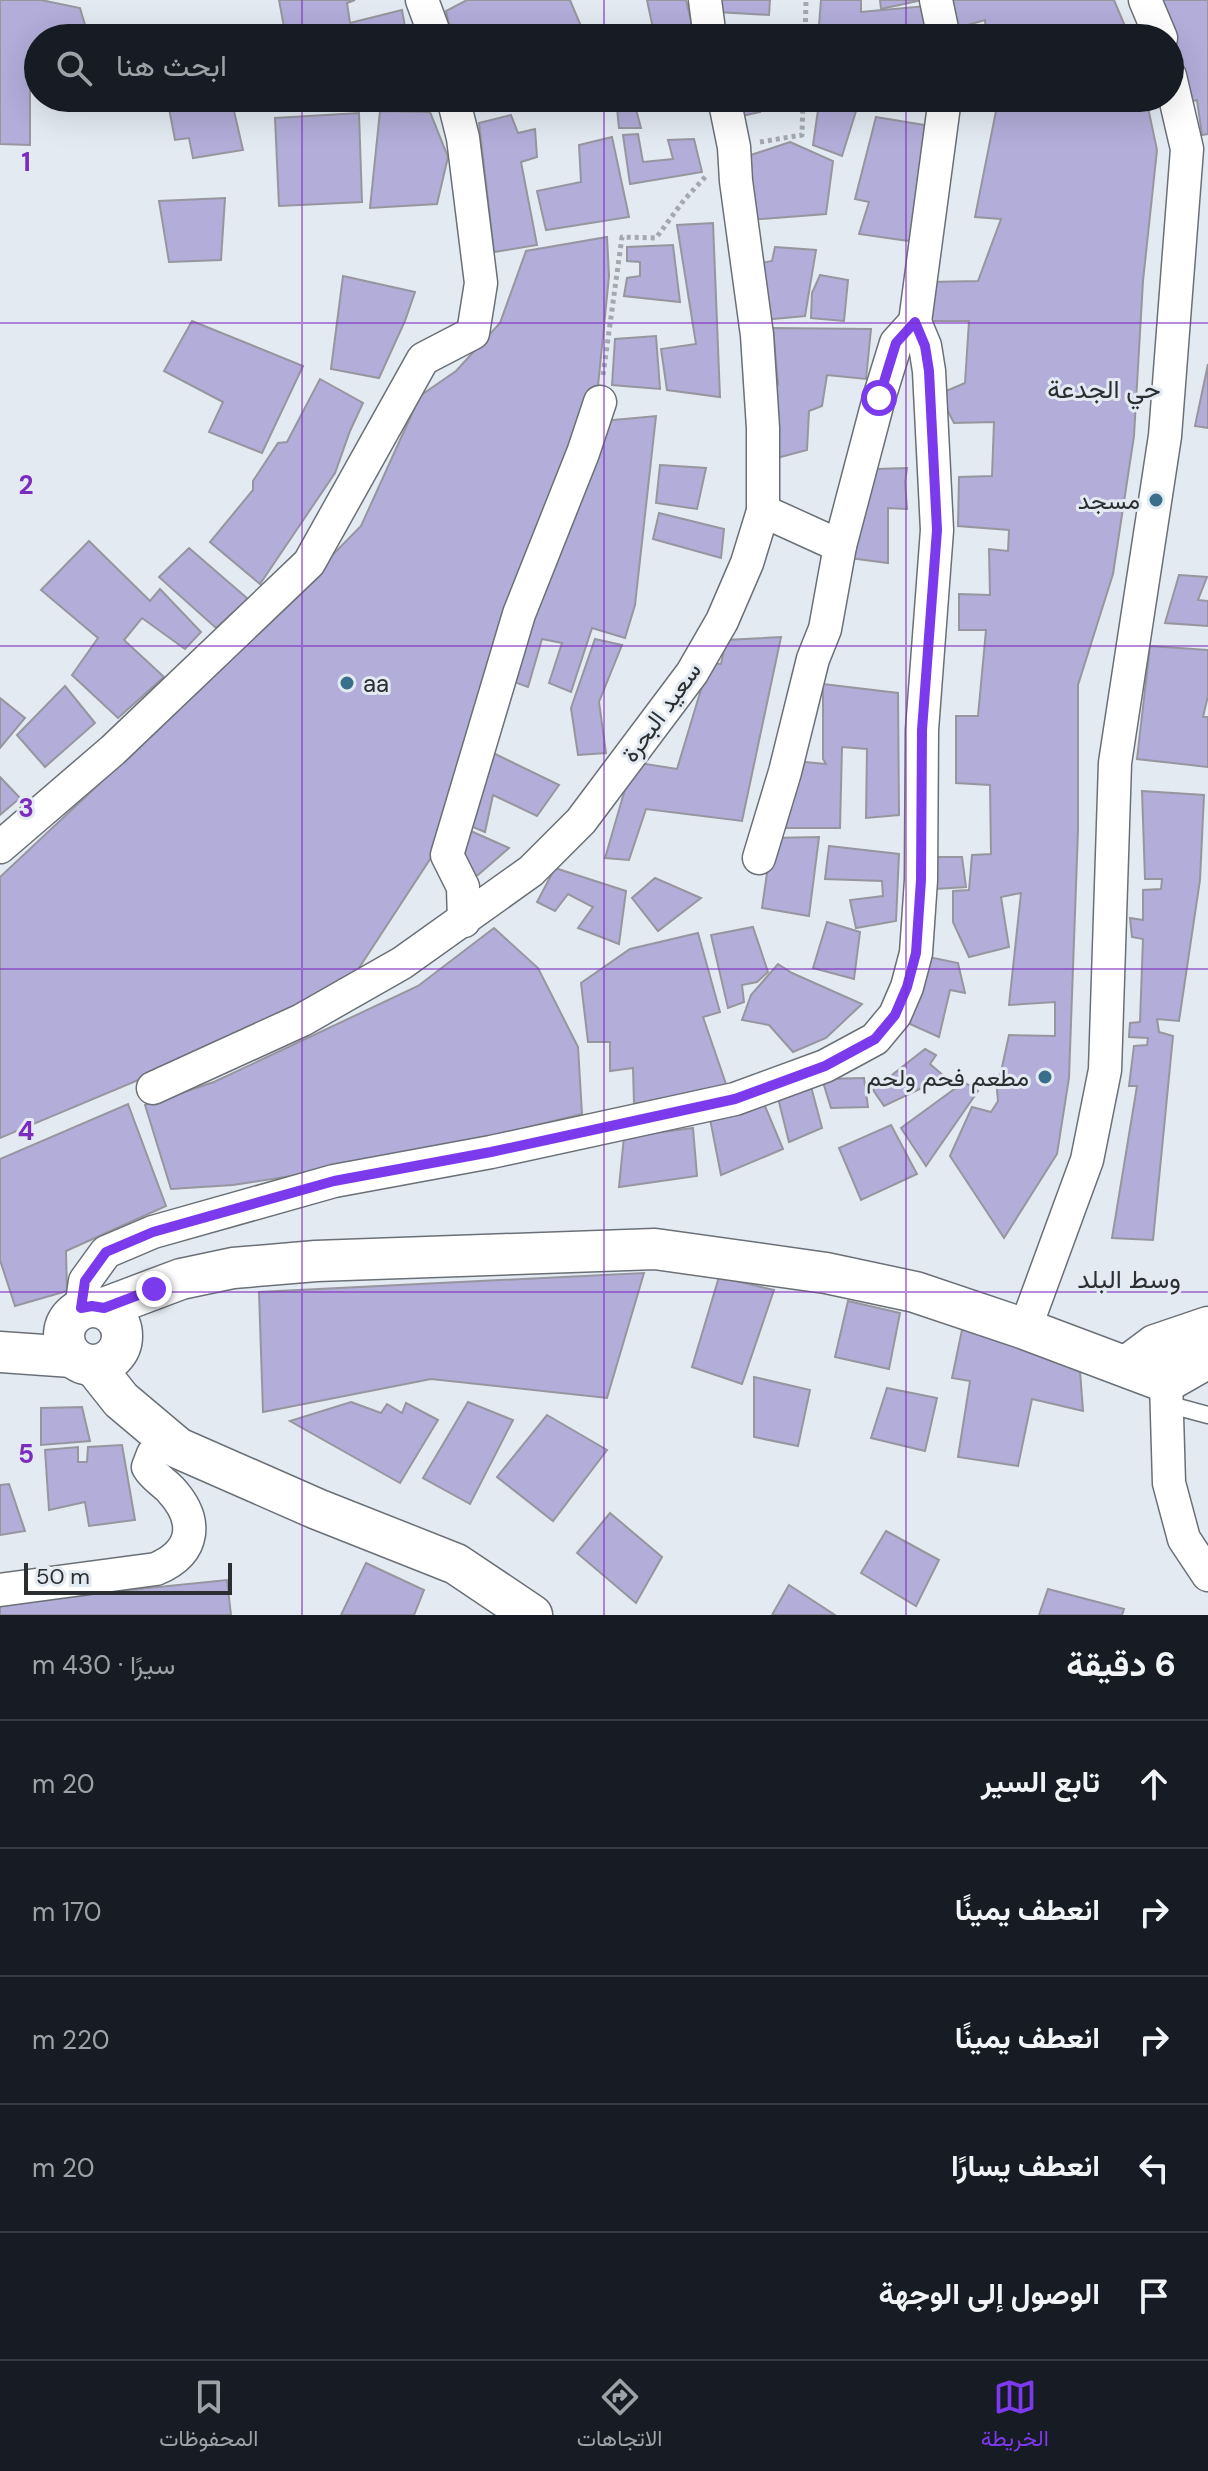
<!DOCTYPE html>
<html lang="ar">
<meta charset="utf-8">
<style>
:root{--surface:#171b24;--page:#242831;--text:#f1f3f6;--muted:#9ea1a6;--line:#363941;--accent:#7c3aed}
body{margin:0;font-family:"DM Sans",Vazirmatn,sans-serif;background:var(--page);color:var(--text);direction:rtl}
.scale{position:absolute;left:24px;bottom:20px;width:208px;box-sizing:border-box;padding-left:8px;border:4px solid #2c2f32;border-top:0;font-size:22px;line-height:28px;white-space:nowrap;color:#2c2f32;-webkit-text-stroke:6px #e3eaf2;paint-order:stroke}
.stop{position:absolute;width:24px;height:24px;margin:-18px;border:6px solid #7c3aed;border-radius:50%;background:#fff}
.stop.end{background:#7c3aed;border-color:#fff;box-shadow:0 2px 8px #0008}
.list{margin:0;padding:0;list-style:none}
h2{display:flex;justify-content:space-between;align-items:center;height:104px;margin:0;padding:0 32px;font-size:34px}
h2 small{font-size:26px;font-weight:400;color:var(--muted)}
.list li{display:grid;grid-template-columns:52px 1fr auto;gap:24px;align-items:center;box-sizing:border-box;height:128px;padding:0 32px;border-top:2px solid var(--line)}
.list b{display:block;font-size:30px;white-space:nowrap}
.list em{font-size:26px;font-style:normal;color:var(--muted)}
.icon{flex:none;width:44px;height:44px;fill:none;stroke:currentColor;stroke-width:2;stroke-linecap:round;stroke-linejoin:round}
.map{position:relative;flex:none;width:1208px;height:1615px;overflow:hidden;direction:ltr}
.search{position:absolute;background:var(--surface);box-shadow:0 8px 32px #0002;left:24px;right:24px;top:24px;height:88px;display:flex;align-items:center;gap:20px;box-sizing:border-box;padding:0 28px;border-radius:44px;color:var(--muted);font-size:30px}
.sheet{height:744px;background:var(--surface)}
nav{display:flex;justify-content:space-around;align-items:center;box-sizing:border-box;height:112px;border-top:2px solid var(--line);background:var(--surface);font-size:22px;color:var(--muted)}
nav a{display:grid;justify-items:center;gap:4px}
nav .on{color:var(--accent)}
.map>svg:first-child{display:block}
</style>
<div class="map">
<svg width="1208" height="1615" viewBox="0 0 1208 1615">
<rect width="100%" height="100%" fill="#e3eaf2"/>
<g fill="#b2add9" stroke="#97969f" stroke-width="2">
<path d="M0,0H41L80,8L89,38H38V87L30,88V145L0,144Z"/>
<path d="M279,0H355L347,3L350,23L402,10L407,38H286Z"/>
<path d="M467,0H570L586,38H452L446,11Z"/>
<path d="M647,0H686L693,29L655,38Z"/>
<path d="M719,0H770L769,15L717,12Z"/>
<path d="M821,0H861V12L926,6L928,38H818Z"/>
<path d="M880,0H922L881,9Z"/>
<path d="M951,0H1114L1130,38H1005V31L986,35L985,20L957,28Z"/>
<path d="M1161,0H1208V134L1202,135L1197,100L1189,102L1180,77L1187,76L1175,56L1179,52Z"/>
<path d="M167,98H231L243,150L193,158L189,138L175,140Z"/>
<path d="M616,98H633L641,128H619Z"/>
<path d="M646,98H693L648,105Z"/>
<path d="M729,98H757L760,112L733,118Z"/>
<path d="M761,98H798V99L764,111Z"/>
<path d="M995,98H1146L1157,150L1143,281L1134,436L1113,574L1078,685V830L1069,1078L1057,1154L1004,1238L950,1156L972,1107L991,1112L998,1101L997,1090L1009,1035L1055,1036V1002L1009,1005L1021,893L1001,897L1009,947L969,957L953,922V891L969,890L972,855L991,854L990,785L956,783V716H978L986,630H959V594L990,595L989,549L1008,551L1009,530L958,526L959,477L992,476L994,422L954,423L939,394L965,383L969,321H928L929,282L978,281L1001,219L975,217L996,111Z"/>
<path d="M857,108L842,156L813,145L818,110Z"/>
<path d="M380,111L430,112L448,157L437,204L370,208Z"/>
<path d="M359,113L362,202L279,206L275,118Z"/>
<path d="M511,115L518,133L535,129L537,157L521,162L537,245L494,252L479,123Z"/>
<path d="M876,117L931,126L916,242L859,234L869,202L855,199Z"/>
<path d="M638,134L643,162L673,159L668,140L694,139L702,172L630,184L623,135Z"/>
<path d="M612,137L629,217L546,230L537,191L581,182L579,145Z"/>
<path d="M790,142L833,161L826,214L749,220L742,158Z"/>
<path d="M225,198L221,260L169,262L159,201Z"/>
<path d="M713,223L720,397L667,390L661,349L696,344L677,225Z"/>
<path d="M607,237L609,276L597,396L436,850L357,971L229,1042L0,1138V877L212,678L361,526L420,396L456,371L500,323L526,251Z"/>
<path d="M673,245L680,302L624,296L627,278L640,276V262L627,261V247Z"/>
<path d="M775,247L816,250L805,316L761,320L755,264L772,261Z"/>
<path d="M820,275L848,280L844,321L811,318L812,293Z"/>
<path d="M343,276L415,292L405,321L379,378L331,369Z"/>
<path d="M192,321L303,366L262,453L209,432L223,402L164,371Z"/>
<path d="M773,328L871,329L866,379L827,375L822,406L809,411L807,450L777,458L772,405L778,384Z"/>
<path d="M656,336L660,389L612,385L615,339Z"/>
<path d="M1208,364V428L1195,426Z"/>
<path d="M320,379L363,403L350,431L335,473L260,584L210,542L253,490V481L278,443L287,442Z"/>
<path d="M656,416L635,605L625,638L592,628L571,692L549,683L562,643L542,639L528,687L506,679L603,421Z"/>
<path d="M660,465L706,468L697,509L656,503Z"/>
<path d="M907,468L905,482L907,509L888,508V563L849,558L877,469Z"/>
<path d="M659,513L724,529L721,558L653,539Z"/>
<path d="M89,541L150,601L160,589L201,632L185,649L142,618L124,640L164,677L118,718L72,675L98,638L41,590Z"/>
<path d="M189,548L248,599L216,628L159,577Z"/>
<path d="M1179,575L1207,577L1198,600L1208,601V626L1165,623Z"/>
<path d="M781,637L742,821L646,809L629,860L605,858L633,762L677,769L709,663L721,664L726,640Z"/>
<path d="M595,639L622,645L599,702L606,753L578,755L571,708Z"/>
<path d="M1150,646L1208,650V696L1203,717H1208V767L1137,759Z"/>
<path d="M823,684L898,693L899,815L866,818L867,749L842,747L840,828H785L795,761L826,764L823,759Z"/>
<path d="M65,686L95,723L45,767L17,735Z"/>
<path d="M0,698L25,718L0,748Z"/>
<path d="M487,750L559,785L537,816L493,795L485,832L461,822Z"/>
<path d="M0,777L20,798L0,815Z"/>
<path d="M1142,791L1204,795L1200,880L1179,1021L1157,1019L1159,1032L1173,1036L1153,1240L1112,1238L1137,1086H1129L1134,1046L1147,1045L1148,1038L1129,1037L1130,1023L1140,1022L1143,939L1132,937L1130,918L1143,920V890L1161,889L1162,879H1145Z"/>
<path d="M464,828L509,848L478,875H464Z"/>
<path d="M819,837L809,916L762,908L772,838Z"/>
<path d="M829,846L899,854L896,921L856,928L850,900L883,896L882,881L825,879Z"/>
<path d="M931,857H962L966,887L935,889Z"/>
<path d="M555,868L626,891L619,944L578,928L593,907L568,894L555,911L537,902Z"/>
<path d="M655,878L701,898L658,931L632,898Z"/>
<path d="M827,922L860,932L854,979L813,968Z"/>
<path d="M753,927L768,972L757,982L742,985L744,1002L728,1008L711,935Z"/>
<path d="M494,928L538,968L578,1047L582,1114L390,1161L233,1185L171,1189L145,1105L214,1082L418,986Z"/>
<path d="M698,933L720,1012L703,1017L727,1087L634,1104L633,1068L610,1071V1042H588L581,983L630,949Z"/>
<path d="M924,956L958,963L965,993L950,990L939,1037L901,1020Z"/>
<path d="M778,964L792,973L862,1004L826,1038L793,1052L769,1025L742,1020L751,995Z"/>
<path d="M925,1049L936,1055L930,1064L945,1077L884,1106L873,1090Z"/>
<path d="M864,1078L868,1107L831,1108L822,1079Z"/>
<path d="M809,1079L822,1128L789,1142L776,1090Z"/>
<path d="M964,1082L978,1091L926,1166L901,1128Z"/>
<path d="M762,1099L783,1149L721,1175L710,1119Z"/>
<path d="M128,1104L166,1206L66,1251L67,1291L15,1306L0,1260V1159Z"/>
<path d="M891,1125L917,1174L861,1200L839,1148Z"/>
<path d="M693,1128L697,1176L619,1187L624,1137Z"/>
<path d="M644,1273L607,1398L431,1379L263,1412L259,1292Z"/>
<path d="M719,1277L774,1290L742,1384L692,1367Z"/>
<path d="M848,1301L900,1313L889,1369L835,1357Z"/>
<path d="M963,1325L1079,1357L1083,1411L1032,1399L1018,1466L958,1457L970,1381L952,1378Z"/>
<path d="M754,1377L810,1390L798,1446L754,1437Z"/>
<path d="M887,1388L937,1398L925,1451L871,1438Z"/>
<path d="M351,1402L381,1413L387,1404L402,1413L406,1403L438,1420L400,1483L290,1421Z"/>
<path d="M468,1402L513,1420L470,1504L423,1478Z"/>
<path d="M82,1407L90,1441L41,1445V1408Z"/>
<path d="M547,1415L607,1450L553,1521L497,1477Z"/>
<path d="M122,1445L135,1520L89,1526L85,1502L49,1510L45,1450L78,1447V1462H87L88,1447Z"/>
<path d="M9,1484L25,1531L0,1535V1485Z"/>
<path d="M610,1513L662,1557L636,1603L577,1553Z"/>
<path d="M886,1531L939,1560L916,1606L861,1573Z"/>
<path d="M366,1563L424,1590L414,1615H341Z"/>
<path d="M227,1580L231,1615H0V1603Z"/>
<path d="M789,1585L835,1615H772Z"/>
<path d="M1048,1589L1124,1609L1122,1615H1039Z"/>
</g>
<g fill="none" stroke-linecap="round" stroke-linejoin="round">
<g stroke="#6a7076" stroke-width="19">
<path id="service" d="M1167,1404L1208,1415"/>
</g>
<g stroke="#6a7076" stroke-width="35">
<g id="minor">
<path d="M422,0L436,38"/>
<path d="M705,0L710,38"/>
<path d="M936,0L944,38"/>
<path d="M1145,0L1161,38"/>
<path d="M763,511L840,546"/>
<path d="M0,847L113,750L309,563L423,359L473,333L481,283L463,138L453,98"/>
<path d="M759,858L785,772L813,659L825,629L840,546L879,398L896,343L915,322L945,98"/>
<path d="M464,921L463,887L447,855L519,614L583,453L600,402"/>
<path d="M153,1088L302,1020L402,963L531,871L581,821L692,673L722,621L747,563L763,511V428L757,335L736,181L734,147L724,98"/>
<path d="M81,1308L85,1281L106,1252L153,1232L334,1181L491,1152L735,1099L825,1066L875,1039L895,1015L907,987L916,953L921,880L922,730L937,530L929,371L925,346L915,322"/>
<path d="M1025,1329L1087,1160L1105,1070L1115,763L1165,436L1187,149L1170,76"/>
<path d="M1166,1382L1169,1483L1184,1539L1208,1575"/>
<path d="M0,1590L156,1569C196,1552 199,1520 170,1489C162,1481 154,1477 148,1467L153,1454L168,1441"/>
</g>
</g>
<g stroke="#6a7076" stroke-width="43">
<g id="tertiary">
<circle cx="93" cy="1336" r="29"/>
<path d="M104,1308L181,1279L233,1268L316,1261L655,1249L826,1273L915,1292L1025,1329L1166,1382L1208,1358"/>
<path d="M0,1352L72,1357"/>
<path d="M94,1366L121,1400L178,1448L317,1509L456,1564L532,1615"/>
<path d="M1127,1366L1155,1345L1208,1327"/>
</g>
</g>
<g stroke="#a4a9b0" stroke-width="5" stroke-dasharray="4 4" stroke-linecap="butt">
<path d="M805,38L806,0"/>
<path d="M760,142L802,135L803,98"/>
<path d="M603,375L622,237L656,238L684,200L707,175"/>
</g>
<use href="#service" stroke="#fff" stroke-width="16"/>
<use href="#minor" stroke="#fff" stroke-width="32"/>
<use href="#tertiary" stroke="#fff" stroke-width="40"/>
</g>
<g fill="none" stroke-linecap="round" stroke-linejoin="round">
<path stroke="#7c3aed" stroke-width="10" d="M154,1289L104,1308L92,1306L81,1308L85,1281L106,1252L153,1232L334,1181L491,1152L735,1099L825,1066L875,1039L895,1015L907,987L916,953L921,880L922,730L937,530L929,371L925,346L915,322L896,343L879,398"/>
</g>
<path fill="none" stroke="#7b2cbf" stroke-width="2" stroke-opacity="0.55" d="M302,0V38M604,0V38M906,0V38M302,98V1615M604,98V1615M906,98V1615M0,323H1208M0,646H1208M0,969H1208M0,1292H1208"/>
<g fill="#396f8b" stroke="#e3eaf2" stroke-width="3">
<circle cx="1156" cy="500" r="8"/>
<circle cx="347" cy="683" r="8"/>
<circle cx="1045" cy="1077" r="8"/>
</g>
<g text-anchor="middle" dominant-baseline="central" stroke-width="6" stroke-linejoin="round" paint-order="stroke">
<g font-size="24" fill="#2c2f32" stroke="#e3eaf2" text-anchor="end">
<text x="1140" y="500">مسجد</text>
<text x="363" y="683" text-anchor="start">aa</text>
<text x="1029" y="1077">مطعم فحم ولحم</text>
</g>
<g font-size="24" fill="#2c2f32" stroke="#e3eaf2">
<text transform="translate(661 712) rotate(-54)">سعيد البحرة</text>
</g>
<g font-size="26" fill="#2c2f32" stroke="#e3eaf2">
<text x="1104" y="389">حي الجدعة</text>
<text x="1129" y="1279">وسط البلد</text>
</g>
</g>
<g font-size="26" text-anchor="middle" font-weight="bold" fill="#7b2cbf" stroke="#e3eaf2" stroke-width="6" stroke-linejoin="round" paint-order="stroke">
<text x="26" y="171">1</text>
<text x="26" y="494">2</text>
<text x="26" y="817">3</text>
<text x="26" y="1140">4</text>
<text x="26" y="1463">5</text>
</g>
</svg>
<div class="scale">50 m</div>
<div class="stop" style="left:879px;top:398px"></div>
<div class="stop end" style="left:154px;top:1289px"></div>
<div class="search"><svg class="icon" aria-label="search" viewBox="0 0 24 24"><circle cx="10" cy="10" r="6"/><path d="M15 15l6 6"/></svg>ابحث هنا</div>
</div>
<section class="sheet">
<h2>6 دقيقة<small>سيرًا · 430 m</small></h2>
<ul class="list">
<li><svg class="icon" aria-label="ahead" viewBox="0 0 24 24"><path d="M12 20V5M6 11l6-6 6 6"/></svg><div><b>تابع السير</b></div><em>20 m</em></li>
<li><svg class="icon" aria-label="right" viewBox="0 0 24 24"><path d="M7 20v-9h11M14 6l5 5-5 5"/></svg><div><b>انعطف يمينًا</b></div><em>170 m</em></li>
<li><svg class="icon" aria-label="right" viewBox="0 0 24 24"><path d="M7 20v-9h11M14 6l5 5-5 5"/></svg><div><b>انعطف يمينًا</b></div><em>220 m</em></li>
<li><svg class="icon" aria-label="left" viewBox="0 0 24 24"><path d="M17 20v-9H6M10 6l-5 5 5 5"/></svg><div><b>انعطف يسارًا</b></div><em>20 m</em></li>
<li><svg class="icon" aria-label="arrive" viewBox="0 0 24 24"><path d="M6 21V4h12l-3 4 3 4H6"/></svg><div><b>الوصول إلى الوجهة</b></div></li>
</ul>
</section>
<nav>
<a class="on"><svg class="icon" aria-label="map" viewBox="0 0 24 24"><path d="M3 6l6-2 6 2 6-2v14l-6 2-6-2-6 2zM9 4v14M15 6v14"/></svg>الخريطة</a>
<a><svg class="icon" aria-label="directions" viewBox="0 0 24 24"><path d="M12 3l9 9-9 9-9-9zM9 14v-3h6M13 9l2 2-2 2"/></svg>الاتجاهات</a>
<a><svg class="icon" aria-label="saved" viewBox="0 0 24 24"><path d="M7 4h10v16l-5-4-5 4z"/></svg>المحفوظات</a>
</nav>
